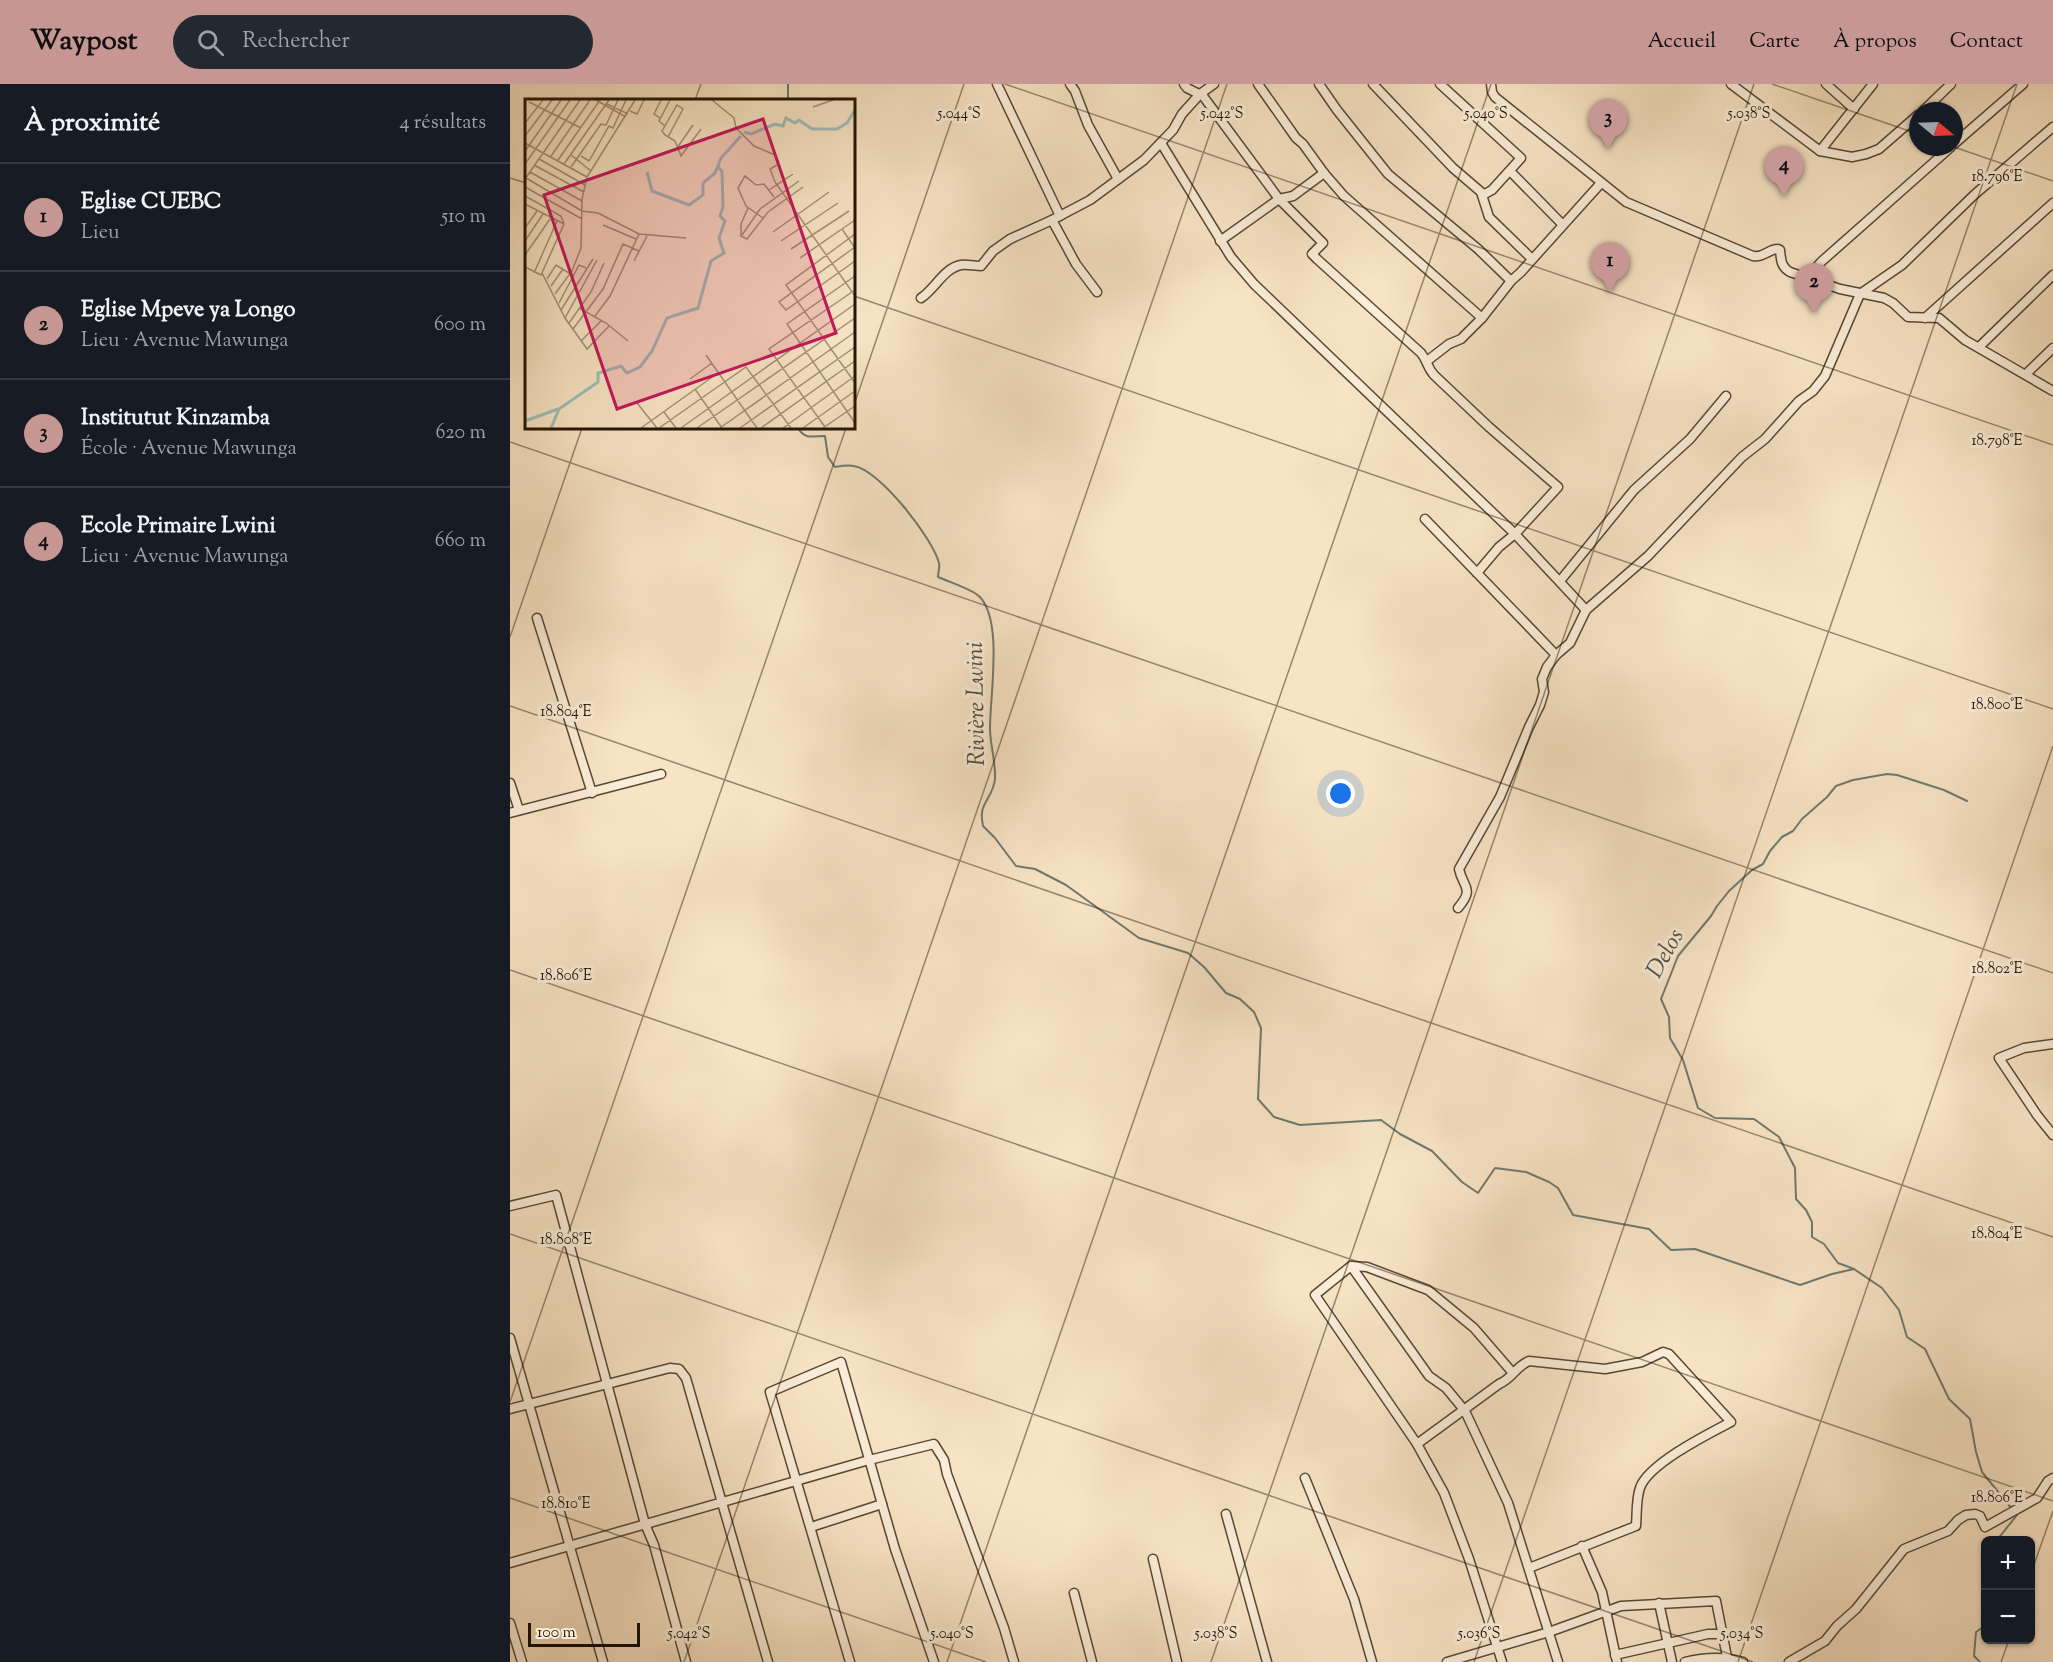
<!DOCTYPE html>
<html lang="fr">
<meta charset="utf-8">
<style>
:root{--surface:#171b24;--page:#242831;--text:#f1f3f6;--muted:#9ea1a6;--line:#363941;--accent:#c59692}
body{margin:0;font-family:"Sorts Mill Goudy",serif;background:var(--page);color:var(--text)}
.controls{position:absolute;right:18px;bottom:18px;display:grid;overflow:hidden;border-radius:9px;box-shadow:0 2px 4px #0004}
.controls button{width:54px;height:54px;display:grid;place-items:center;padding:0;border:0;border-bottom:2px solid var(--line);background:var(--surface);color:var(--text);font:30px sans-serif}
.compass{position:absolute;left:1399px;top:18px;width:54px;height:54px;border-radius:50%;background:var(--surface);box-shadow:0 2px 4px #0004;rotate:109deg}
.scale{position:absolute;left:18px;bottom:15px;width:112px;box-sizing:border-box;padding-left:6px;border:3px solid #241401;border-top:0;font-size:16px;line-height:21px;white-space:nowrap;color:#241401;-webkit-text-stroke:4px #faedd9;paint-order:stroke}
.you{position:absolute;left:831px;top:710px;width:21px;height:21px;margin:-15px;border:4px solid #fff;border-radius:50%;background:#1a73e8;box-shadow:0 0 0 9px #1a73e833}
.badge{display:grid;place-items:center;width:39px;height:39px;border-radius:50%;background:var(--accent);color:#111;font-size:20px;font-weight:700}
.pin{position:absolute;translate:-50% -50px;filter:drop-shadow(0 2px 3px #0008)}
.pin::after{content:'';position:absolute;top:32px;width:21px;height:18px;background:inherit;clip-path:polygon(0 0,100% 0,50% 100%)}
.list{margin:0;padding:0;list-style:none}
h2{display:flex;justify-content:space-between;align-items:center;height:78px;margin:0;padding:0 24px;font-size:26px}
h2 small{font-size:20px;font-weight:400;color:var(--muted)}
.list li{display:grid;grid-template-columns:39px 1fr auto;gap:18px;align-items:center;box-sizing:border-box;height:108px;padding:0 24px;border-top:2px solid var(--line)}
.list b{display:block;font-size:22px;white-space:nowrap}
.list p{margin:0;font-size:20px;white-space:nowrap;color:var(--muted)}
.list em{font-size:20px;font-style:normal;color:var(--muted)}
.icon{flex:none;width:33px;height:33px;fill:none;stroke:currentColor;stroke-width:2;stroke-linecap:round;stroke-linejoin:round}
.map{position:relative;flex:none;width:1543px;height:1578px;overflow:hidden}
header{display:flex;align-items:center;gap:36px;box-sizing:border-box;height:84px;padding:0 30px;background:var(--accent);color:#111}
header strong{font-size:28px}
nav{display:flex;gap:33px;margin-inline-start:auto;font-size:21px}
.search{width:420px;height:54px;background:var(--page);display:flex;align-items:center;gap:15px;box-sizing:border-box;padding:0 21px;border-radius:33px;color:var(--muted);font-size:22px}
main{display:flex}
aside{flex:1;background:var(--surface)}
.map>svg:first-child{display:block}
</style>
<header>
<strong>Waypost</strong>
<div class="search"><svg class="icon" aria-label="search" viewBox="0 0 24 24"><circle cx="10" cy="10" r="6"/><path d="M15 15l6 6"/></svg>Rechercher</div>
<nav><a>Accueil</a><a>Carte</a><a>À propos</a><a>Contact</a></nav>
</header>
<main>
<aside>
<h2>À proximité<small>4 résultats</small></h2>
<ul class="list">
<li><span class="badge">1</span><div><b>Eglise CUEBC</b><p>Lieu</p></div><em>510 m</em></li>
<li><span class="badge">2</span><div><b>Eglise Mpeve ya Longo</b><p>Lieu · Avenue Mawunga</p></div><em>600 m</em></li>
<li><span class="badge">3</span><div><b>Institutut Kinzamba</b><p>École · Avenue Mawunga</p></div><em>620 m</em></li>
<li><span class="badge">4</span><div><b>Ecole Primaire Lwini</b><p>Lieu · Avenue Mawunga</p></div><em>660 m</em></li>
</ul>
</aside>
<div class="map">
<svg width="1543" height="1578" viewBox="0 0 1543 1578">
<rect width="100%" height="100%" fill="#f8e4c5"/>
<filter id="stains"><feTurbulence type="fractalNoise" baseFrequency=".00333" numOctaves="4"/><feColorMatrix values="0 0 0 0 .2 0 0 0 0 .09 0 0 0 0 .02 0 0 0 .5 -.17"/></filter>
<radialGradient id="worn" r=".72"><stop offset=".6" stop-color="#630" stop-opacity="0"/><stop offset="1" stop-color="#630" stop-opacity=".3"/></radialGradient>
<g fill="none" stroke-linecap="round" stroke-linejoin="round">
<g stroke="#6e7a70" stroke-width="2">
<path d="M278,0V16"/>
<path d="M288,344C295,356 303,352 315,352L318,373L325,383C331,382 339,381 344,382C370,386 423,455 429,479C430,483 428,489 428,493C439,498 462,505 470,513C493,538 480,611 480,644C480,661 486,678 485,695C484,707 477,714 473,724C471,729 472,737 473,742L485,754L506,782L525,785L556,801L629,854L678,869L694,883L716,909L730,915L744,928L751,944L748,1015L764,1033L790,1041L871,1036L890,1050L922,1067L952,1098L968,1109L985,1084L1016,1088L1039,1098L1048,1104L1063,1131L1139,1145L1161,1166L1185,1165L1290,1201L1322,1190L1344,1185"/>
<path d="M1457,717L1434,706L1387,691L1377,690L1343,696L1326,702L1317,713L1292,735L1283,747L1272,753L1260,767L1253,780L1242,786L1219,807L1207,822L1201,832L1168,872L1151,915L1159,933L1160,954L1173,976L1188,1024L1205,1034L1244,1035L1269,1053L1285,1084L1286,1115L1296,1126L1302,1138V1153L1314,1160L1328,1179L1344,1185L1372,1204L1389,1226L1397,1253L1415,1265L1439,1315L1460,1335L1466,1368L1472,1388L1502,1425"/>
<path d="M1487,1456L1507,1431L1506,1429"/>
<path d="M1476,1471V1507"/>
<path d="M1470,1578L1464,1572L1466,1548L1476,1541"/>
</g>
<g stroke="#594832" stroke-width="11">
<g id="minor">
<path d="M487,0L550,132"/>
<path d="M560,0L565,7L578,41L608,95"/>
<path d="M674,0L677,4L693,12L769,115L813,159L802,170L807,175L911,269C917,276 917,283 924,291L979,343L1048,403L1005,450L989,463L967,489"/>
<path d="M748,0L786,54L793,60L814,89L834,112L972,234"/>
<path d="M809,0L827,26L878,90L968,165L1001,197"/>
<path d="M863,0L943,84L971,108L979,133L1022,175"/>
<path d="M930,0L1011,74L982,106L973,111"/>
<path d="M981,0L982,8L985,13L1116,118L1243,172C1254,174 1258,165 1268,165L1270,166C1271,176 1271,183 1280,188L1330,205L1374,214L1383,219L1398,233L1429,234L1455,256L1543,307"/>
<path d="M1221,0L1310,67L1342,73L1356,70L1369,65L1408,31"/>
<path d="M1316,0L1344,25"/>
<path d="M1413,27L1441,0"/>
<path d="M651,59L721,173L744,200L1005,450L1076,526"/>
<path d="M1444,60L1513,0"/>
<path d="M1310,67L1363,0"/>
<path d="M1000,87L1052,140"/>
<path d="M542,136L566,180L587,208"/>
<path d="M710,157L769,115L783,112L814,89"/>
<path d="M1298,193L1311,178L1441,63"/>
<path d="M411,214C425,205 434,184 451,181C457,180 465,182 471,182L483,167L500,155L542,136L580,116L634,76L663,46L672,30L690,10L704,0"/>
<path d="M1415,234L1543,119"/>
<path d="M1469,263L1543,191"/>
<path d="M917,277L939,260L951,255L972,234L1001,197L1011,188L1091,99"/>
<path d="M1516,290L1543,264"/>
<path d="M915,435L1046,571"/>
<path d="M1050,497L1124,406L1180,355L1216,312"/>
<path d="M27,534L82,709"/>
<path d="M0,699L9,726"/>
<path d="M0,729L151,690"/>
<path d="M948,824C965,804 953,804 949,785L990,713L1019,643L1030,621L1034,608L1032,595L1037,583L1046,571L1060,559L1076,526L1138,472L1232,373L1255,355L1289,317L1303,307L1315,292L1350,210L1392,181L1464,111L1543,43"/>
<path d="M1543,960L1514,964L1489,974L1527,1031L1543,1051"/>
<path d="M0,1122L46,1111L135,1440L144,1461L176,1578"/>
<path d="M841,1182L919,1292L936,1304L955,1327L998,1419L1048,1578"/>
<path d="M0,1254L93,1578"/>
<path d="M0,1325L160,1284L169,1285L176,1294L258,1578"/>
<path d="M907,1360L989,1300C1002,1295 1006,1282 1019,1277L1095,1285L1132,1278L1153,1268L1159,1270L1221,1338C1198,1350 1138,1380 1130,1404C1126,1415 1127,1430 1126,1442L1019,1484"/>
<path d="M795,1394L844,1515L862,1578"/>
<path d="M716,1430L757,1578"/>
<path d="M301,1443L372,1420"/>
<path d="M1072,1462L1092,1508L1107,1578"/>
<path d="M643,1475L667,1578"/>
<path d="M0,1479L359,1376L424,1360L434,1376L437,1390L494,1544L504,1578"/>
<path d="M564,1509L582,1578"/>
<path d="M1149,1519L1162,1578"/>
<path d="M0,1539L12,1578"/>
<path d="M1105,1571L1198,1550H1214"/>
<path d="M340,1578L260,1308L331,1278L385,1465L424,1578"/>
<path d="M937,1578L1039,1548L1111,1522L1206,1517L1217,1573"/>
<path d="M992,1578L959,1475L934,1409L907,1360L805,1211L841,1182L857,1183L918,1206L964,1244L1002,1288"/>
<path d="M1175,1578C1195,1573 1214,1572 1233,1578"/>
<path d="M1279,1578L1315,1557L1327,1542L1346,1525L1394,1465L1438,1447L1448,1436L1456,1431L1465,1430L1470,1432L1475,1443L1527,1414L1538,1397L1543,1394"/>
</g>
</g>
<use href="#minor" stroke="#faedd9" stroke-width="8"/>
</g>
<path fill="none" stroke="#241401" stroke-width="1.5" stroke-opacity="0.45" d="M495,0L1543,361M1262,0L1408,50M185,16L191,0M1444,63L1543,97M0,94L16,99M344,212L1543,625M344,321L454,0M0,358L1543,889M0,553L72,344M0,622L1543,1153M0,886L1543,1417M0,1150L1243,1578M0,1318L336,344M0,1414L476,1578M1520,1492L1543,1427M174,1578L717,0M437,1578L981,0M701,1578L1244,0M964,1578L1507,0M1228,1578L1543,662M1491,1578L1499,1556"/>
<g text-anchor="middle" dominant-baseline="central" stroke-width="6" stroke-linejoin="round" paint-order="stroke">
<g font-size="24" font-style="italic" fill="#4f5042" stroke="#faedd9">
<text transform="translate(467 620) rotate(-91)">Rivière Lwini</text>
<text transform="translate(1156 870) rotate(-61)">Delos</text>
</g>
</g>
<g transform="translate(15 15)">
<rect width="330" height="330" fill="#f8e4c5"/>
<path fill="none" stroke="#9fbeba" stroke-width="3" d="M219,33L226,35L250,25L258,27L261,19L270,24L274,21L287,30H312L322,24L330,11M122,73L127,92L164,106L178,96V84L190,74L196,59L216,37M0,322L33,310M26,329L34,310L73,283V274L96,267L102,274L115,268L127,252L142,219L173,209L186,162L199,154L194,139L200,122L195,117L198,108L197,73L193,67"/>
<path fill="none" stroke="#a39177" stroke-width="1.5" d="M71,1L101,18M187,1L209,19L211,29L229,47L250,56L256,73M4,3L56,29M82,5L103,15M288,8L308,1M105,12L112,15L119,1M135,19L129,15L136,1M0,24L18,1M140,27L134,22L145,1M0,37L27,1M143,38L158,10L152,6L137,32L140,36L150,42L156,57L176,30M0,44L62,78M152,49L168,26M0,52L36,1M46,56L66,72M26,57L65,1M56,57L64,62L84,27L88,29L101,1M14,60L60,86M33,61L75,1M0,65L45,1M39,65L84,1M9,66L59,93M252,66L245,70L250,83L330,197M46,68L76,25L81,26L93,1M5,73L57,102M1,79L57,112L73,114L114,135L161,139M0,80L55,1M0,88L57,120M244,91L268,75M0,97L36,117L39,125L16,176L0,168M0,105L39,125M223,109L216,125V137L222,140L243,113L278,88M238,119L221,107L213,89L220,77L231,86L239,85L249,98M78,126L111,140M0,129L12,112M317,130L330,149M248,133L304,93M330,135L261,186L330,284M217,136L235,110L274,82M0,142L18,115M256,142L313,104M330,148L254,203L261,211L330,162M266,150L324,112M0,156L25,120M275,159L330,121M109,162L122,137M9,174L32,122M17,174L40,219L62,250L84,227M330,177L262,225L330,324M22,180L31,166L44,174M26,187L38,170M30,195L47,172L56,149L57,100L62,78L110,1M34,204L54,166L61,169M54,209L81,224L103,242M36,211L68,160M70,217L85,197L114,135M40,219L72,161M44,224L66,193L79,164M48,230L78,190L98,145L114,152M56,242L77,221M181,256L232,329M165,280L187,264M170,290L197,329M112,304L132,329M139,313L151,329M300,328L244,250L330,191M116,329L193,274M134,329L221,268L266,329M156,329L330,205M172,329L330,219M195,329L330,233M215,329L330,248M236,329L330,262M258,329L330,277M278,329L330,292M298,329L330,307"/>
<path fill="#c2185b" fill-opacity="0.15" stroke="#c2185b" stroke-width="3" d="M238,20L311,234L92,310L19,96Z"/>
<rect width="330" height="330" fill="none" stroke="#241401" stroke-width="3"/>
</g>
<g font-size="15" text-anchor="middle" fill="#241401" stroke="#faedd9" stroke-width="6" stroke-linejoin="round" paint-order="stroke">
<text x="449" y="34">5.044°S</text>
<text x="712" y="34">5.042°S</text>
<text x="976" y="34">5.040°S</text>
<text x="1239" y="34">5.038°S</text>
<text x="1487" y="97">18.796°E</text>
<text x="1487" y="361">18.798°E</text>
<text x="1487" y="625">18.800°E</text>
<text x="56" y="632">18.804°E</text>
<text x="1487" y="889">18.802°E</text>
<text x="56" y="896">18.806°E</text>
<text x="1487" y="1154">18.804°E</text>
<text x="56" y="1160">18.808°E</text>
<text x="1487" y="1418">18.806°E</text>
<text x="56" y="1424">18.810°E</text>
<text x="179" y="1554">5.042°S</text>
<text x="442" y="1554">5.040°S</text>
<text x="706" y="1554">5.038°S</text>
<text x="969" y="1554">5.036°S</text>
<text x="1232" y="1554">5.034°S</text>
</g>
<rect width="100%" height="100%" filter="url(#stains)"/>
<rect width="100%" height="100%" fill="url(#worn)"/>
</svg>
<div class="controls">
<button>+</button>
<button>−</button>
</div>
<svg class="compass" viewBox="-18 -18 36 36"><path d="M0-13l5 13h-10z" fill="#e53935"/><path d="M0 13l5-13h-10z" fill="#9ea1a6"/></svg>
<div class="scale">100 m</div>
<div class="you"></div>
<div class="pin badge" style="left:1100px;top:208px">1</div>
<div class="pin badge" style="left:1304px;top:229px">2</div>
<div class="pin badge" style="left:1098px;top:65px">3</div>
<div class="pin badge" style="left:1274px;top:112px">4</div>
</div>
</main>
